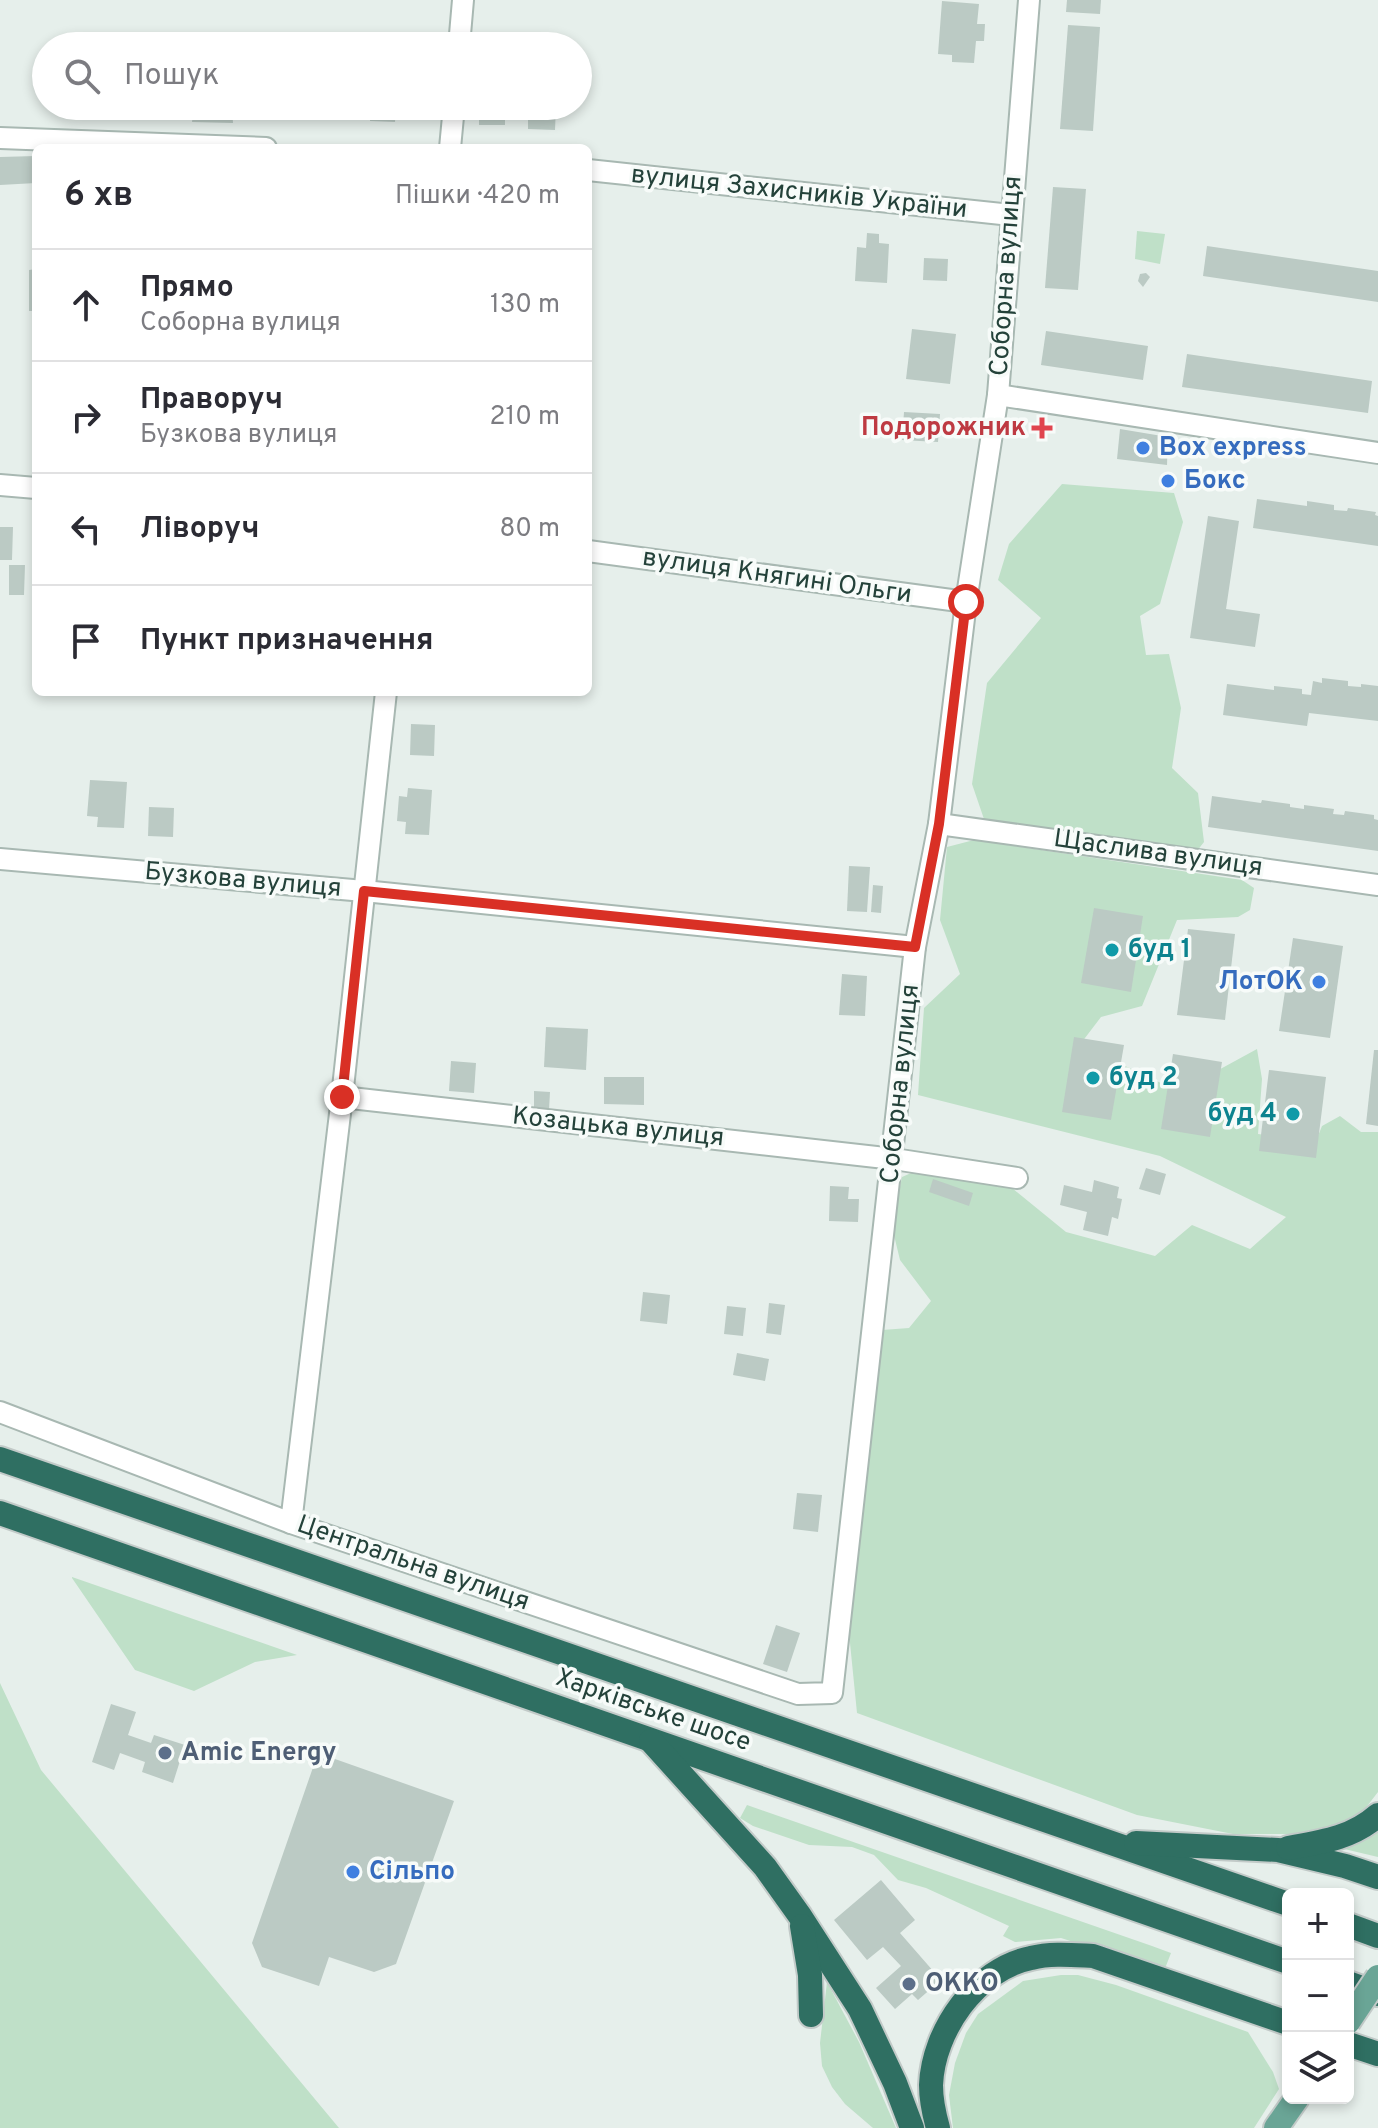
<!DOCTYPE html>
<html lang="uk">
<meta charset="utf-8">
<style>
:root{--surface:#fff;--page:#f7f7f7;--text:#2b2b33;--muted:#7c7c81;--line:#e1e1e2}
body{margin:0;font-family:Overpass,sans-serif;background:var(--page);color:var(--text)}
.controls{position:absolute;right:24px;bottom:24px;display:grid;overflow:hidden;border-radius:12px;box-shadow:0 4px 12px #0003}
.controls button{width:72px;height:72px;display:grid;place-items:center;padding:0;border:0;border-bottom:2px solid var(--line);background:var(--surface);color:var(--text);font:40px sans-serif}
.stop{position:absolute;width:24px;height:24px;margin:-18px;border:6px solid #d93025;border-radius:50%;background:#fff}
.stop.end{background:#d93025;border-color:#fff;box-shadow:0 2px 8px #0008}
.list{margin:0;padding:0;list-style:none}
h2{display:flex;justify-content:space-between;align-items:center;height:104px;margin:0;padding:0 32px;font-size:34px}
h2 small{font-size:26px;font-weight:400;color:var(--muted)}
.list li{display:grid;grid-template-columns:52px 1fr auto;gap:24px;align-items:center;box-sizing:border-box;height:112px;padding:0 32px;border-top:2px solid var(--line)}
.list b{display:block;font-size:30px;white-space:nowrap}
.list p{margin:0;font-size:26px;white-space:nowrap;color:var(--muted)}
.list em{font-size:26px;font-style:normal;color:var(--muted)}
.icon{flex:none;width:44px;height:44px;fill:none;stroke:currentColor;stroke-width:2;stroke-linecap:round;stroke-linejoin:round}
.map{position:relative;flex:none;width:1378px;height:2128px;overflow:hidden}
.search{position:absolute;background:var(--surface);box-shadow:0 4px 12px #0003;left:32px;top:32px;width:560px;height:88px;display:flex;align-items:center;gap:20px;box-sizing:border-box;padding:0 28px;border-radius:44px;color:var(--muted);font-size:30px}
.panel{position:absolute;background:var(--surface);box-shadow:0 4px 12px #0003;left:32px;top:144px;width:560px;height:552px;border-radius:12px}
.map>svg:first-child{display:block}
</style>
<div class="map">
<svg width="1378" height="2128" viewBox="0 0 1378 2128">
<rect width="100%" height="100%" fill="#e6efeb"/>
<g fill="#bfe0c8">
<path d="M1137,231L1165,234L1160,264L1135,259Z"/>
<path d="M1062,484L1174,493L1183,522L1160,604L1140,616L1146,655L1169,654L1181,708L1172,768L1198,793L1204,842L1193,856L985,822L972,784L987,683L1041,618L998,580L1009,544Z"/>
<path d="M974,840L1242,880L1254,888L1250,910L1238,917L1177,920L1142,1006L1101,1017L1072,1055L1123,1065L1201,1102L1213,1073L1257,1049L1262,1079L1258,1134L1316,1141L1322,1126L1340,1116L1361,1132H1378V1792L1361,1814L1321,1834H1233L1137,1815L857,1713L849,1633L882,1330L909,1328L931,1301L900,1260L892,1227L902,1177L918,1170L1012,1188L1066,1232L1155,1256L1192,1225L1250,1249L1286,1217L1160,1156L918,1095L924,1008L960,974L940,920L947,847Z"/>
<path d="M72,1578V1577L297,1655L255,1662L194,1691L135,1670Z"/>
<path d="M0,1683L41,1770L339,2128H0Z"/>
<path d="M747,1805L1152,1946L1171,1953L1164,1971L1061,1938L1015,1942L1003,1936L1009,1926L926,1888L898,1880L874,1855L852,1847L809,1845L753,1826L740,1818Z"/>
<path d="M1378,1828V1857L1340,1848Z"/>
<path d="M1061,1975H1078L1116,1985L1248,2032L1273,2072L1279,2089L1254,2128H953L949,2095L955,2063L966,2033L978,2014L1023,1981Z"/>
<path d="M827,1982L859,2042L896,2128H873L845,2104L832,2087L822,2066L820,2043Z"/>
</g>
<g fill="#bbcac4">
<path d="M1067,0H1101L1100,14L1066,12Z"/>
<path d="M942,1L979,4L977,24H985L984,41H976L974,63L952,62V55L938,54Z"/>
<path d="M1068,25L1100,27L1093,131L1060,129Z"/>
<path d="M194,106L232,107L233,123L192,122Z"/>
<path d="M322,106H351L350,111L322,110Z"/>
<path d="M371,106H396L395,122L370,121Z"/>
<rect x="479" y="106" width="26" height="19"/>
<path d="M528,106H556L555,130L528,129Z"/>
<path d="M36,156V183L0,185V157Z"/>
<path d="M1053,187L1086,189L1078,290L1045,288Z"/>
<path d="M867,233L879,234V243L889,244L887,283L855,281L857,247L866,248Z"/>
<path d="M1207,246L1378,271V302L1203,276Z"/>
<path d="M924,258L948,259L947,281L923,280Z"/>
<path d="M36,269V311H29V270Z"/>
<path d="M1146,273L1150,277L1143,287L1138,281L1140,274Z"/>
<path d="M912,329L956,334L950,384L906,379Z"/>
<path d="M1046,331L1148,346L1143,380L1041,365Z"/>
<path d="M1187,354L1372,381L1368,413L1182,387Z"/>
<path d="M904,412L940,414L938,442L902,440Z"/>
<path d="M1120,429L1168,437L1167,465L1117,459Z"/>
<path d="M1257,499L1307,506V501L1334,505V510L1347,511L1348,508L1376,512L1375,515L1378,516V546L1253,528Z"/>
<path d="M1208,516L1239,521L1226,609L1260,614L1255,647L1190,638Z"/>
<path d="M0,527H13L12,560H0Z"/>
<path d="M9,565H25L24,595H9Z"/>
<path d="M1322,678L1348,681V686L1361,687V684L1378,686V721L1309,713L1307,726L1223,715L1227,684L1274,690V686L1302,689V694L1311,695L1313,681L1322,683Z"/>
<path d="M411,724L435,725L434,756L410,755Z"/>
<path d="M90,780L127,782L124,828L97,827L98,817L87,816Z"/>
<path d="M408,788L432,790L429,835L405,834L406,822L397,821L399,796L407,797Z"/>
<path d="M1212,796L1261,803L1262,800L1290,804V807L1304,809V805L1334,809L1333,814L1344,815L1345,811L1374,815V819L1378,820V851L1208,827Z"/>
<path d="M149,807L174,808L173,837L148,836Z"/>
<path d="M849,866L870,867L867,912L847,911Z"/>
<path d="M873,885L883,886L881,913L871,912Z"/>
<path d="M1094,908L1143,916L1131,992L1081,983Z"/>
<path d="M1188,929L1235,934L1225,1020L1177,1015Z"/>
<path d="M1293,938L1343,946L1330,1038L1279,1031Z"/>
<path d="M842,974L867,976L865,1016L839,1015Z"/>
<path d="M546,1027L588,1029L586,1070L544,1067Z"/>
<path d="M1074,1037L1124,1045L1111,1120L1062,1112Z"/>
<path d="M1374,1050H1378V1126L1366,1124Z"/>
<path d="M1173,1054L1222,1062L1210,1137L1161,1129Z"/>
<path d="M451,1061L476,1063L474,1093L449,1091Z"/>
<path d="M1269,1070L1326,1077L1316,1158L1259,1151Z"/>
<path d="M604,1077H644V1105L604,1104Z"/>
<path d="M534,1091L550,1092L549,1110L534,1109Z"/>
<path d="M1146,1168L1166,1174L1160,1195L1139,1189Z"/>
<path d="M933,1179L973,1193L969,1206L929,1192Z"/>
<path d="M1094,1180L1119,1187L1117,1198L1122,1199L1118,1219L1112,1217L1108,1236L1083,1230L1087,1212L1060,1205L1064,1185L1092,1192Z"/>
<path d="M830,1186L849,1187L848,1199H859L858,1222L829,1221Z"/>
<path d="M643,1292L670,1295L667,1324L640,1321Z"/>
<path d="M769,1303L785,1305L781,1335L766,1333Z"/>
<path d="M727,1306L746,1308L743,1336L724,1334Z"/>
<path d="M737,1353L769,1359L765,1381L733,1375Z"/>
<path d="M797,1493L822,1495L818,1532L793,1529Z"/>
<path d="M776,1625L800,1633L787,1672L763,1664Z"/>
<path d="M111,1704L136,1712L128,1735L151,1743L154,1735L185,1745L173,1783L142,1772L145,1762L120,1753L114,1770L92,1762Z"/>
<path d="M318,1753L454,1801L396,1964L374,1972L329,1957L319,1986L262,1967L252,1943Z"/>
<path d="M881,1880L915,1920L900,1933L941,1980L918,2000L912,1994L895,2009L876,1988L901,1966L883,1947L867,1960L834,1920Z"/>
</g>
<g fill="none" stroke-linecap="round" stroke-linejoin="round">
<g stroke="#a8b8b2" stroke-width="24">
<g id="street">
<path d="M459,46L463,0"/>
<path d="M0,138L266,148"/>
<path d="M450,148L454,106"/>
<path d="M588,170L1011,215"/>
<path d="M998,395L1378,453"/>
<path d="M0,485L36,488"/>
<path d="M588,551L966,602"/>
<path d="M939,824L1378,885"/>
<path d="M0,859L364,891L915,947"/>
<path d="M342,1097L894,1159L1017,1178"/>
<path d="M0,1412L291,1523L798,1694L832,1693L915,947L939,824L966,602L998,395L1029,0"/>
<path d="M291,1523L342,1097L386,692"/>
</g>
</g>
<g stroke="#c2cac8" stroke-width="28">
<path id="primary" d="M1276,2128L1297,2098"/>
</g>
<g stroke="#c2cac8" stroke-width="28">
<g id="highway">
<path d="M0,1459L1288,1904"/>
<path d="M0,1513L1288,1962"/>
<path d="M651,1741L765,1867L800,1916L860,2009L895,2083L912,2128"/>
<path d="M1136,1843L1278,1850L1345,1866L1378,1877"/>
<path d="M1288,1848C1322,1842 1352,1838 1378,1815"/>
<path d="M1348,1925L1378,1936"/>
<path d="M802,1926L810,1975L811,2015"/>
<path d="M1348,1983L1378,1994"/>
<path d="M1348,2044L1378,2054"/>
<path d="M938,2128C934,2114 931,2100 931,2085C933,2031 976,1969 1031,1958C1051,1953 1072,1955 1093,1956L1288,2023"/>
</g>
</g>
<use href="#street" stroke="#fff" stroke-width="20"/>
<use href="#primary" stroke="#6aa596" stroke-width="24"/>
<use href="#highway" stroke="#2f6f62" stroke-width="24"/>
<g stroke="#c2cac8" stroke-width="28" stroke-linecap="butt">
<path id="primary-bridge" d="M1348,2022L1378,1977"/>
</g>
<use href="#primary-bridge" stroke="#6aa596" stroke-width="24"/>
</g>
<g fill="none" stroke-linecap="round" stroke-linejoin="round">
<path stroke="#d93025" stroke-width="10" d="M342,1097L364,891L915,947L939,824L966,602"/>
</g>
<path fill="#e0444e" stroke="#f7fbf9" stroke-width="3" d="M1038 416h8v8h8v8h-8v8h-8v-8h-8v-8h8z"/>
<g fill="#3f7fe0" stroke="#f7fbf9" stroke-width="3">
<circle cx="1143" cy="448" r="8"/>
<circle cx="1168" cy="481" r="8"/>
<circle cx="1319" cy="982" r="8"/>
<circle cx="353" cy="1872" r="8"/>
</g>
<g fill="#0f9aa8" stroke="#f7fbf9" stroke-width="3">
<circle cx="1112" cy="950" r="8"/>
<circle cx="1093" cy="1078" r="8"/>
<circle cx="1293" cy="1114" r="8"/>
</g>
<g fill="#5c6f8a" stroke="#f7fbf9" stroke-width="3">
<circle cx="165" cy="1753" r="8"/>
<circle cx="909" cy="1984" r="8"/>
</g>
<g text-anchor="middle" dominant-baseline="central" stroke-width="7" stroke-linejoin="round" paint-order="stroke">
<g font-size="26" fill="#24423a" stroke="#f7fbf9">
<text transform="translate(799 193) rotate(6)">вулиця Захисників України</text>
<text transform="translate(1007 276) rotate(-86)">Соборна вулиця</text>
<text transform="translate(777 577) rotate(8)">вулиця Княгині Ольги</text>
<text transform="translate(1158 854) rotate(8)">Щаслива вулиця</text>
<text transform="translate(243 881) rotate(5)">Бузкова вулиця</text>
<text transform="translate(901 1084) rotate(-84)">Соборна вулиця</text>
<text transform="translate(618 1128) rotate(6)">Козацька вулиця</text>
<text transform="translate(413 1564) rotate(19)">Центральна вулиця</text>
<text transform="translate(653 1711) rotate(19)">Харківське шосе</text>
</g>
<g font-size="26" font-weight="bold" fill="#be3a42" stroke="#f7fbf9" text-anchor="end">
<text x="1026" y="428">Подорожник</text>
</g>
<g font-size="26" font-weight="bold" fill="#366cbe" stroke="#f7fbf9" text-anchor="start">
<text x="1159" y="448">Box express</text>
<text x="1184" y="481">Бокс</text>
<text x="1303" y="982" text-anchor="end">ЛотОК</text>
<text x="369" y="1872">Сільпо</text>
</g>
<g font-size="26" font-weight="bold" fill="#0d838f" stroke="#f7fbf9" text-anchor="start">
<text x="1128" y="950">буд 1</text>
<text x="1109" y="1078">буд 2</text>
<text x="1277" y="1114" text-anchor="end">буд 4</text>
</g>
<g font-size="26" font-weight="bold" fill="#4e5e75" stroke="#f7fbf9" text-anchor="start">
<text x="181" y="1753">Amic Energy</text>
<text x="925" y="1984">ОККО</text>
</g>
</g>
</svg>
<div class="controls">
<button>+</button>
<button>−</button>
<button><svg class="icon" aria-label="layers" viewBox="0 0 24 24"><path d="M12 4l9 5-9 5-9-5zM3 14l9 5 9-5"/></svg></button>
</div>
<div class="stop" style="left:966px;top:602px"></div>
<div class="stop end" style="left:342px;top:1097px"></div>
<div class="search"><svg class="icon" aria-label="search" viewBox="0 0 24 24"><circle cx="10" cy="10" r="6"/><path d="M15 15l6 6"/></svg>Пошук</div>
<section class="panel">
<h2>6 хв<small>Пішки · 420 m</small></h2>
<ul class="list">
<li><svg class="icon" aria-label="ahead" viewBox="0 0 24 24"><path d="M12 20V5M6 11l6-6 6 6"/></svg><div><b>Прямо</b><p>Соборна вулиця</p></div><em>130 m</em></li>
<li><svg class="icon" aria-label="right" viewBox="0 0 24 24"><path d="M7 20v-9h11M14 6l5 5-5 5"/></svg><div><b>Праворуч</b><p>Бузкова вулиця</p></div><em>210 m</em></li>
<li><svg class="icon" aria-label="left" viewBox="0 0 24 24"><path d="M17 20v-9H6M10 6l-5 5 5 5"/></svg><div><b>Ліворуч</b></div><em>80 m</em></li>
<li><svg class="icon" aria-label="arrive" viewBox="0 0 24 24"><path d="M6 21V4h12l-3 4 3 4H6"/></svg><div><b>Пункт призначення</b></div></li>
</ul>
</section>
</div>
